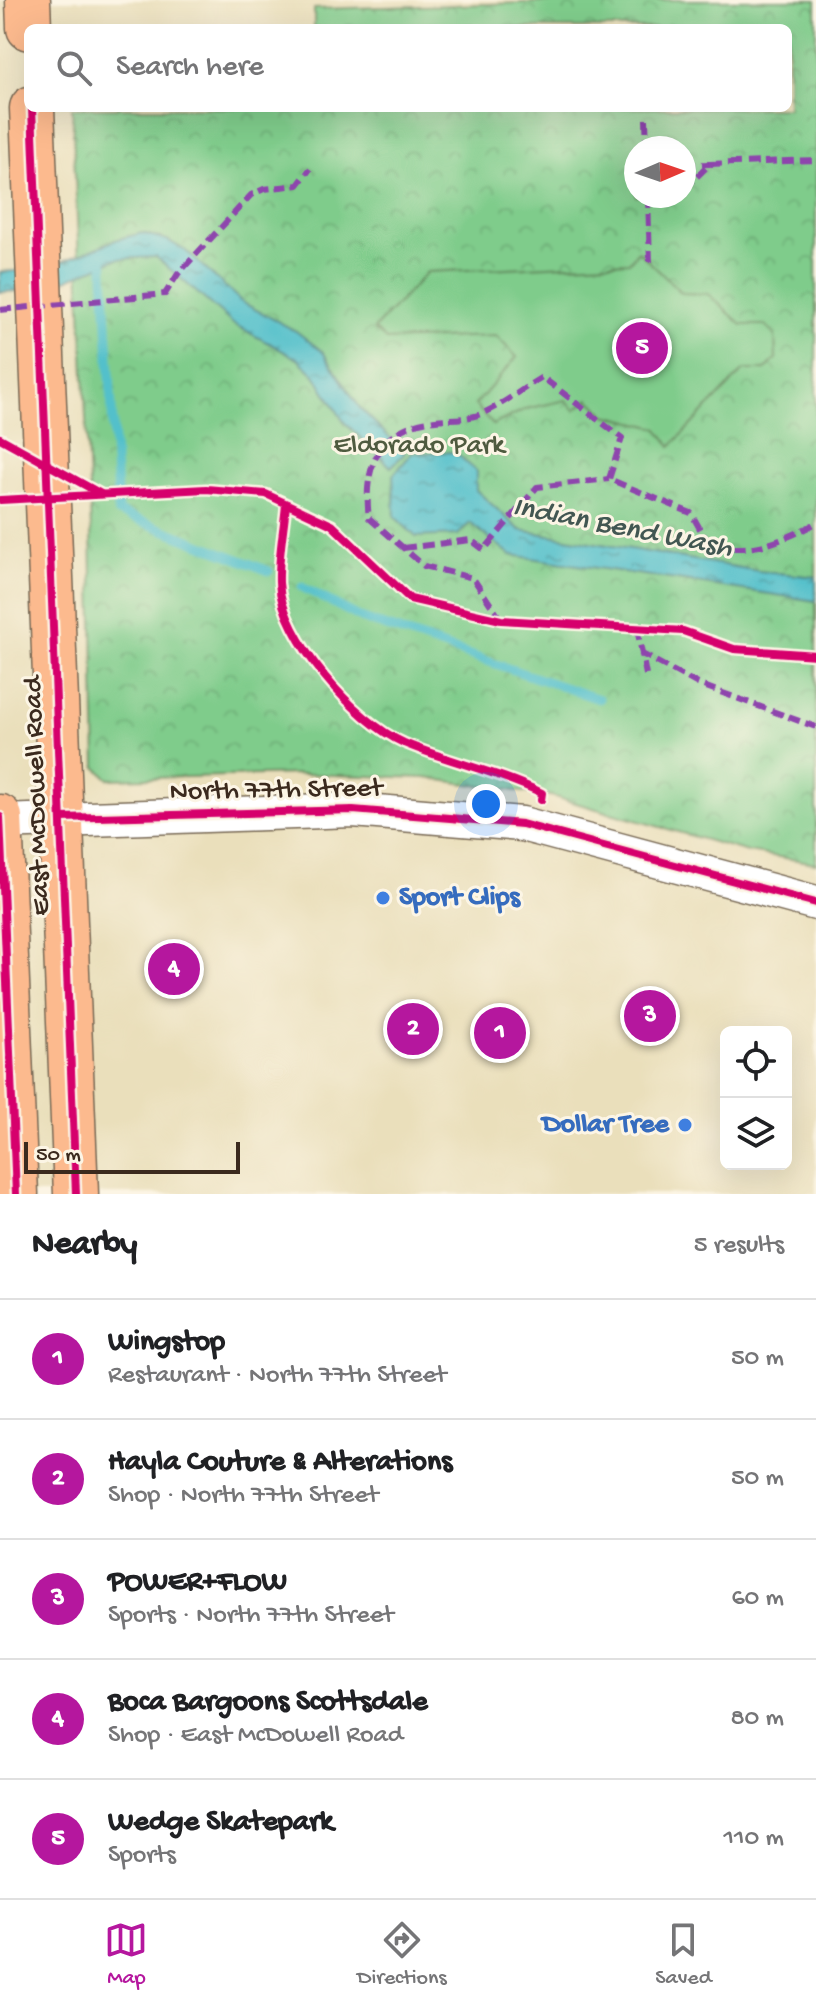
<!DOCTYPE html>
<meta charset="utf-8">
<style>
:root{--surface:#fff;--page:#f2f2f2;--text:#202124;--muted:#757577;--line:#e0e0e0;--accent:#b5179e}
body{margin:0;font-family:"Gochi Hand",sans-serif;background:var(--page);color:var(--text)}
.controls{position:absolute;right:24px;bottom:24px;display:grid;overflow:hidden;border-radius:12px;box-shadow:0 8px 32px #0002}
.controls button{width:72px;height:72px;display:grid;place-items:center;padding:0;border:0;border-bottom:2px solid var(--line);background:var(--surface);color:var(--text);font:40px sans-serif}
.compass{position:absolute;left:624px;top:136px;width:72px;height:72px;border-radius:50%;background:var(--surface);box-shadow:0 8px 32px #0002;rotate:88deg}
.scale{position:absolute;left:24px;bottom:20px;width:216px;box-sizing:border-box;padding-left:8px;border:4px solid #3b2a1e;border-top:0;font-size:22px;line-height:28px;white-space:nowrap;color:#3b2a1e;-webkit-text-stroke:6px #fcf5e5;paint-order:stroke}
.you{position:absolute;left:486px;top:804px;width:28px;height:28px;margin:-20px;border:6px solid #fff;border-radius:50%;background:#1a73e8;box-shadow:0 0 0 12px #1a73e833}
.badge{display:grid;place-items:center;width:52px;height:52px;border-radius:50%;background:var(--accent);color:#fff;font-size:26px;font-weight:700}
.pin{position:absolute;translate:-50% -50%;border:4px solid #fff;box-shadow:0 2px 8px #0006}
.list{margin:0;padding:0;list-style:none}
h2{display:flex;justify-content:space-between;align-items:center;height:104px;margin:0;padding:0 32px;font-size:34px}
h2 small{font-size:26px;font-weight:400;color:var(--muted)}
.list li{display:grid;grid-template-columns:52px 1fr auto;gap:24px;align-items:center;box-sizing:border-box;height:120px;padding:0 32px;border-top:2px solid var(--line)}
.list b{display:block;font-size:30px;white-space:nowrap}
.list p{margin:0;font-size:26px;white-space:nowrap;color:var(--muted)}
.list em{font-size:26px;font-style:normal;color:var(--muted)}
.icon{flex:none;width:44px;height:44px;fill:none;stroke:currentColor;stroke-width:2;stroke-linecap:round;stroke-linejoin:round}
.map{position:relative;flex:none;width:816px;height:1194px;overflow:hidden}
.search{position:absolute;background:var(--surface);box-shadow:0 8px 32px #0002;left:24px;right:24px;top:24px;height:88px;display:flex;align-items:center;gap:20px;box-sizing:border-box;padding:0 28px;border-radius:12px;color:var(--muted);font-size:30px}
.sheet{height:704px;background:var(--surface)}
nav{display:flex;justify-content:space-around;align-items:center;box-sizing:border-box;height:112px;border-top:2px solid var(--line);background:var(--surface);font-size:22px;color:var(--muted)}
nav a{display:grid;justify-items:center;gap:4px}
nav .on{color:var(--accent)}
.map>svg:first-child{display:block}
</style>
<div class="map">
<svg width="816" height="1194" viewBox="0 0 816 1194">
<defs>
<pattern id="park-crowns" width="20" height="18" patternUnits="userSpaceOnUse" patternTransform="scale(2)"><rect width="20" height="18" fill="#7fcc8b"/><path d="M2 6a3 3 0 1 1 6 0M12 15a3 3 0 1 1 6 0" fill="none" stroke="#6faf78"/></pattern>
<pattern id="water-ripples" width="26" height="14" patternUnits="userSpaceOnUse" patternTransform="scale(2)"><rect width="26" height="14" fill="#53c0cb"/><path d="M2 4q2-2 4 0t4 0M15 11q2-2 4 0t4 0" fill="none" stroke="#469ca4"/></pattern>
</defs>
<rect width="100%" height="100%" fill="#fcf5e5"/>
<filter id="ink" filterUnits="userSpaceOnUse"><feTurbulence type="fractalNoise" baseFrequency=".0125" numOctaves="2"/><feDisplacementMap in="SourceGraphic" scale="16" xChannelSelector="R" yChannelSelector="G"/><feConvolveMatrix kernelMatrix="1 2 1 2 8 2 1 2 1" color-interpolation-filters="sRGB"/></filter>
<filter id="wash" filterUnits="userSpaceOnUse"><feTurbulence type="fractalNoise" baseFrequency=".006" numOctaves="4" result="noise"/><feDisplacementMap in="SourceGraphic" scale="32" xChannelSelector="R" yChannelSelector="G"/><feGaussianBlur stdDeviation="1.8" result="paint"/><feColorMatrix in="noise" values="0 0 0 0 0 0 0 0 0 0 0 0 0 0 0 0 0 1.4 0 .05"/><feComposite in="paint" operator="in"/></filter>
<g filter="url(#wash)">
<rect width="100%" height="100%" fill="#eadfbb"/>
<path fill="url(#park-crowns)" stroke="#5d7b54" stroke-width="2" fill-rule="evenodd" d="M627,0H816V863L748,852L551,796L426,778L303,774L109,779L96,767L91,530L72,108H788V28H314V9ZM636,148H684V196H636Z"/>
<path fill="#7fcc8b" stroke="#5d7b54" stroke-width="2" d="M638,251L682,293L708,294L742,325H765L775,336L776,359L765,370H744L671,446L657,428L606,415L589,399L575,410L566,400L526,409L493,425L475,405L517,357L496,336L386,340L374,329L427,272L629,262Z"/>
<g fill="url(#water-ripples)" stroke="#477574" stroke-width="2">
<path d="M142,233L167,240L186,251L243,303L296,331L323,352L360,408L405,453L391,467L344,422L315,375L298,359L233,324L156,257L116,259L42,290L0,292V272L44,269L118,239Z"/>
<path d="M455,452L476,471V490L520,530L759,571L816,577V601L511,555L470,523L458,535L416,537L395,517L393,475L412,453Z"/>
</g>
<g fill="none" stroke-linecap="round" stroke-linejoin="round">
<g stroke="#53c0cb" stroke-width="9">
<path d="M103,256L118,512L269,571"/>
<path d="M302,587L363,619L599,699"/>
</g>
</g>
</g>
<g filter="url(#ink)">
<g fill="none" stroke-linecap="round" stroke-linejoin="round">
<g stroke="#786955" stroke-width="37">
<path id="minor" d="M0,822L353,810L522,824L816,903"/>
</g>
<g stroke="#786955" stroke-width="47">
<g id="major">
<path d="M28,0L29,28"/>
<path d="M32,108L76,1194"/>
<path d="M0,817L16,1194"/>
</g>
</g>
<use href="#minor" stroke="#fff" stroke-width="34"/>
<use href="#major" stroke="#fcba8e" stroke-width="44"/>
<g stroke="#8e44ad" stroke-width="6" stroke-dasharray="12 6" stroke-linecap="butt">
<path d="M646,119L647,148"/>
<path d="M684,165L710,164"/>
<path d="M684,189L710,164L816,160"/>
<path d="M648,196L650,263"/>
<path d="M0,310L165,294L178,274L251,195L264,189L298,185L310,169"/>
<path d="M403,548L471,540L484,550L537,487L609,479"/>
<path d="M501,620L473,578L424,566L369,518C363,472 376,429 429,421C445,418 464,420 478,415C500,407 522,389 542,377L622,438L609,479L691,513L708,543C748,556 781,542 816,523"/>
<path d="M637,628L646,675"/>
<path d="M640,653L698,684L816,727"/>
</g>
<g stroke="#fcf5e5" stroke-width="13">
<g id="cycleway">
<path d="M32,108L76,1194"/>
<path d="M0,438L101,494"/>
<path d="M0,500L206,489L266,494L332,525L410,599L501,620L683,631L734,649L816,655"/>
<path d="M286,504C284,529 278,557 279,583C282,639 355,721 404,743C449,762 497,771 542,793L541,800"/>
<path d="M0,817L16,1194"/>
<path d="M61,818L353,810L522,824L816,903"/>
</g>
</g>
<use href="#cycleway" stroke="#d6006c" stroke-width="8"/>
</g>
</g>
<g fill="#3f7fe0" stroke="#fcf5e5" stroke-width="3">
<circle cx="383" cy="898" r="8"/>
<circle cx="685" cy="1125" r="8"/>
</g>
<g text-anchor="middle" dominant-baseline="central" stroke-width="6" stroke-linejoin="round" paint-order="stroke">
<g font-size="28" fill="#4f5b3f" stroke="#fcf5e5">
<text x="419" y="446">Eldorado Park</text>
</g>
<g font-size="28" fill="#3b2a1e" stroke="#fcf5e5">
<text transform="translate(276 791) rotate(-1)">North 77th Street</text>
<text transform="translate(38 796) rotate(-92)">East McDowell Road</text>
</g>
<g font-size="28" font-weight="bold" fill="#366cbe" stroke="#fcf5e5" text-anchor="start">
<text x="399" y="898">Sport Clips</text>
<text x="669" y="1125" text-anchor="end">Dollar Tree</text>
</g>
<g font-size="30" font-style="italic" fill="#425752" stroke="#fcf5e5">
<text transform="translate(622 529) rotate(11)">Indian Bend Wash</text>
</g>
</g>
</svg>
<div class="controls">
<button><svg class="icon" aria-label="locate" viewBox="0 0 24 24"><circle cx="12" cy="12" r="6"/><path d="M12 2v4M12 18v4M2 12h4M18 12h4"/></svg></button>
<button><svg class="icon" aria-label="layers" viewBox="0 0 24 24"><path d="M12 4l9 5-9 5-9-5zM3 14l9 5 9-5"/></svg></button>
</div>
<svg class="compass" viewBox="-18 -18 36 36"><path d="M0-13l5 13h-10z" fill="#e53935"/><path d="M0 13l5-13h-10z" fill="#757577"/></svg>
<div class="scale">50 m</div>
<div class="you"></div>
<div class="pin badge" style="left:500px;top:1033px">1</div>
<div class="pin badge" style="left:413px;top:1029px">2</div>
<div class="pin badge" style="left:650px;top:1016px">3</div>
<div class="pin badge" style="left:174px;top:969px">4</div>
<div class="pin badge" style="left:642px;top:348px">5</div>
<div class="search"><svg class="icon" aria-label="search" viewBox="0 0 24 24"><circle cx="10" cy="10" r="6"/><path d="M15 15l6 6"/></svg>Search here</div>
</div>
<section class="sheet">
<h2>Nearby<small>5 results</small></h2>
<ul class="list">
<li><span class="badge">1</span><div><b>Wingstop</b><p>Restaurant · North 77th Street</p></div><em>50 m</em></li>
<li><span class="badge">2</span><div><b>Hayla Couture &amp; Alterations</b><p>Shop · North 77th Street</p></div><em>50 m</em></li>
<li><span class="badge">3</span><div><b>POWER+FLOW</b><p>Sports · North 77th Street</p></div><em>60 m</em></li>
<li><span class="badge">4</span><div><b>Boca Bargoons Scottsdale</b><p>Shop · East McDowell Road</p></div><em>80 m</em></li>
<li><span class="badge">5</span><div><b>Wedge Skatepark</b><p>Sports</p></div><em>110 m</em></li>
</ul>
</section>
<nav>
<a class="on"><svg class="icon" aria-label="map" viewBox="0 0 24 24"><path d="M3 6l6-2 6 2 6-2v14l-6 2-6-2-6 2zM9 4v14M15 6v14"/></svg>Map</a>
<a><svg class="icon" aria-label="directions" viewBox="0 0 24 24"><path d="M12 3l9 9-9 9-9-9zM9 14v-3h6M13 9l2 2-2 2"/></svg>Directions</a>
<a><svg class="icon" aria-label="saved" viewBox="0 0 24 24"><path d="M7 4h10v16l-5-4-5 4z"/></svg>Saved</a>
</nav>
